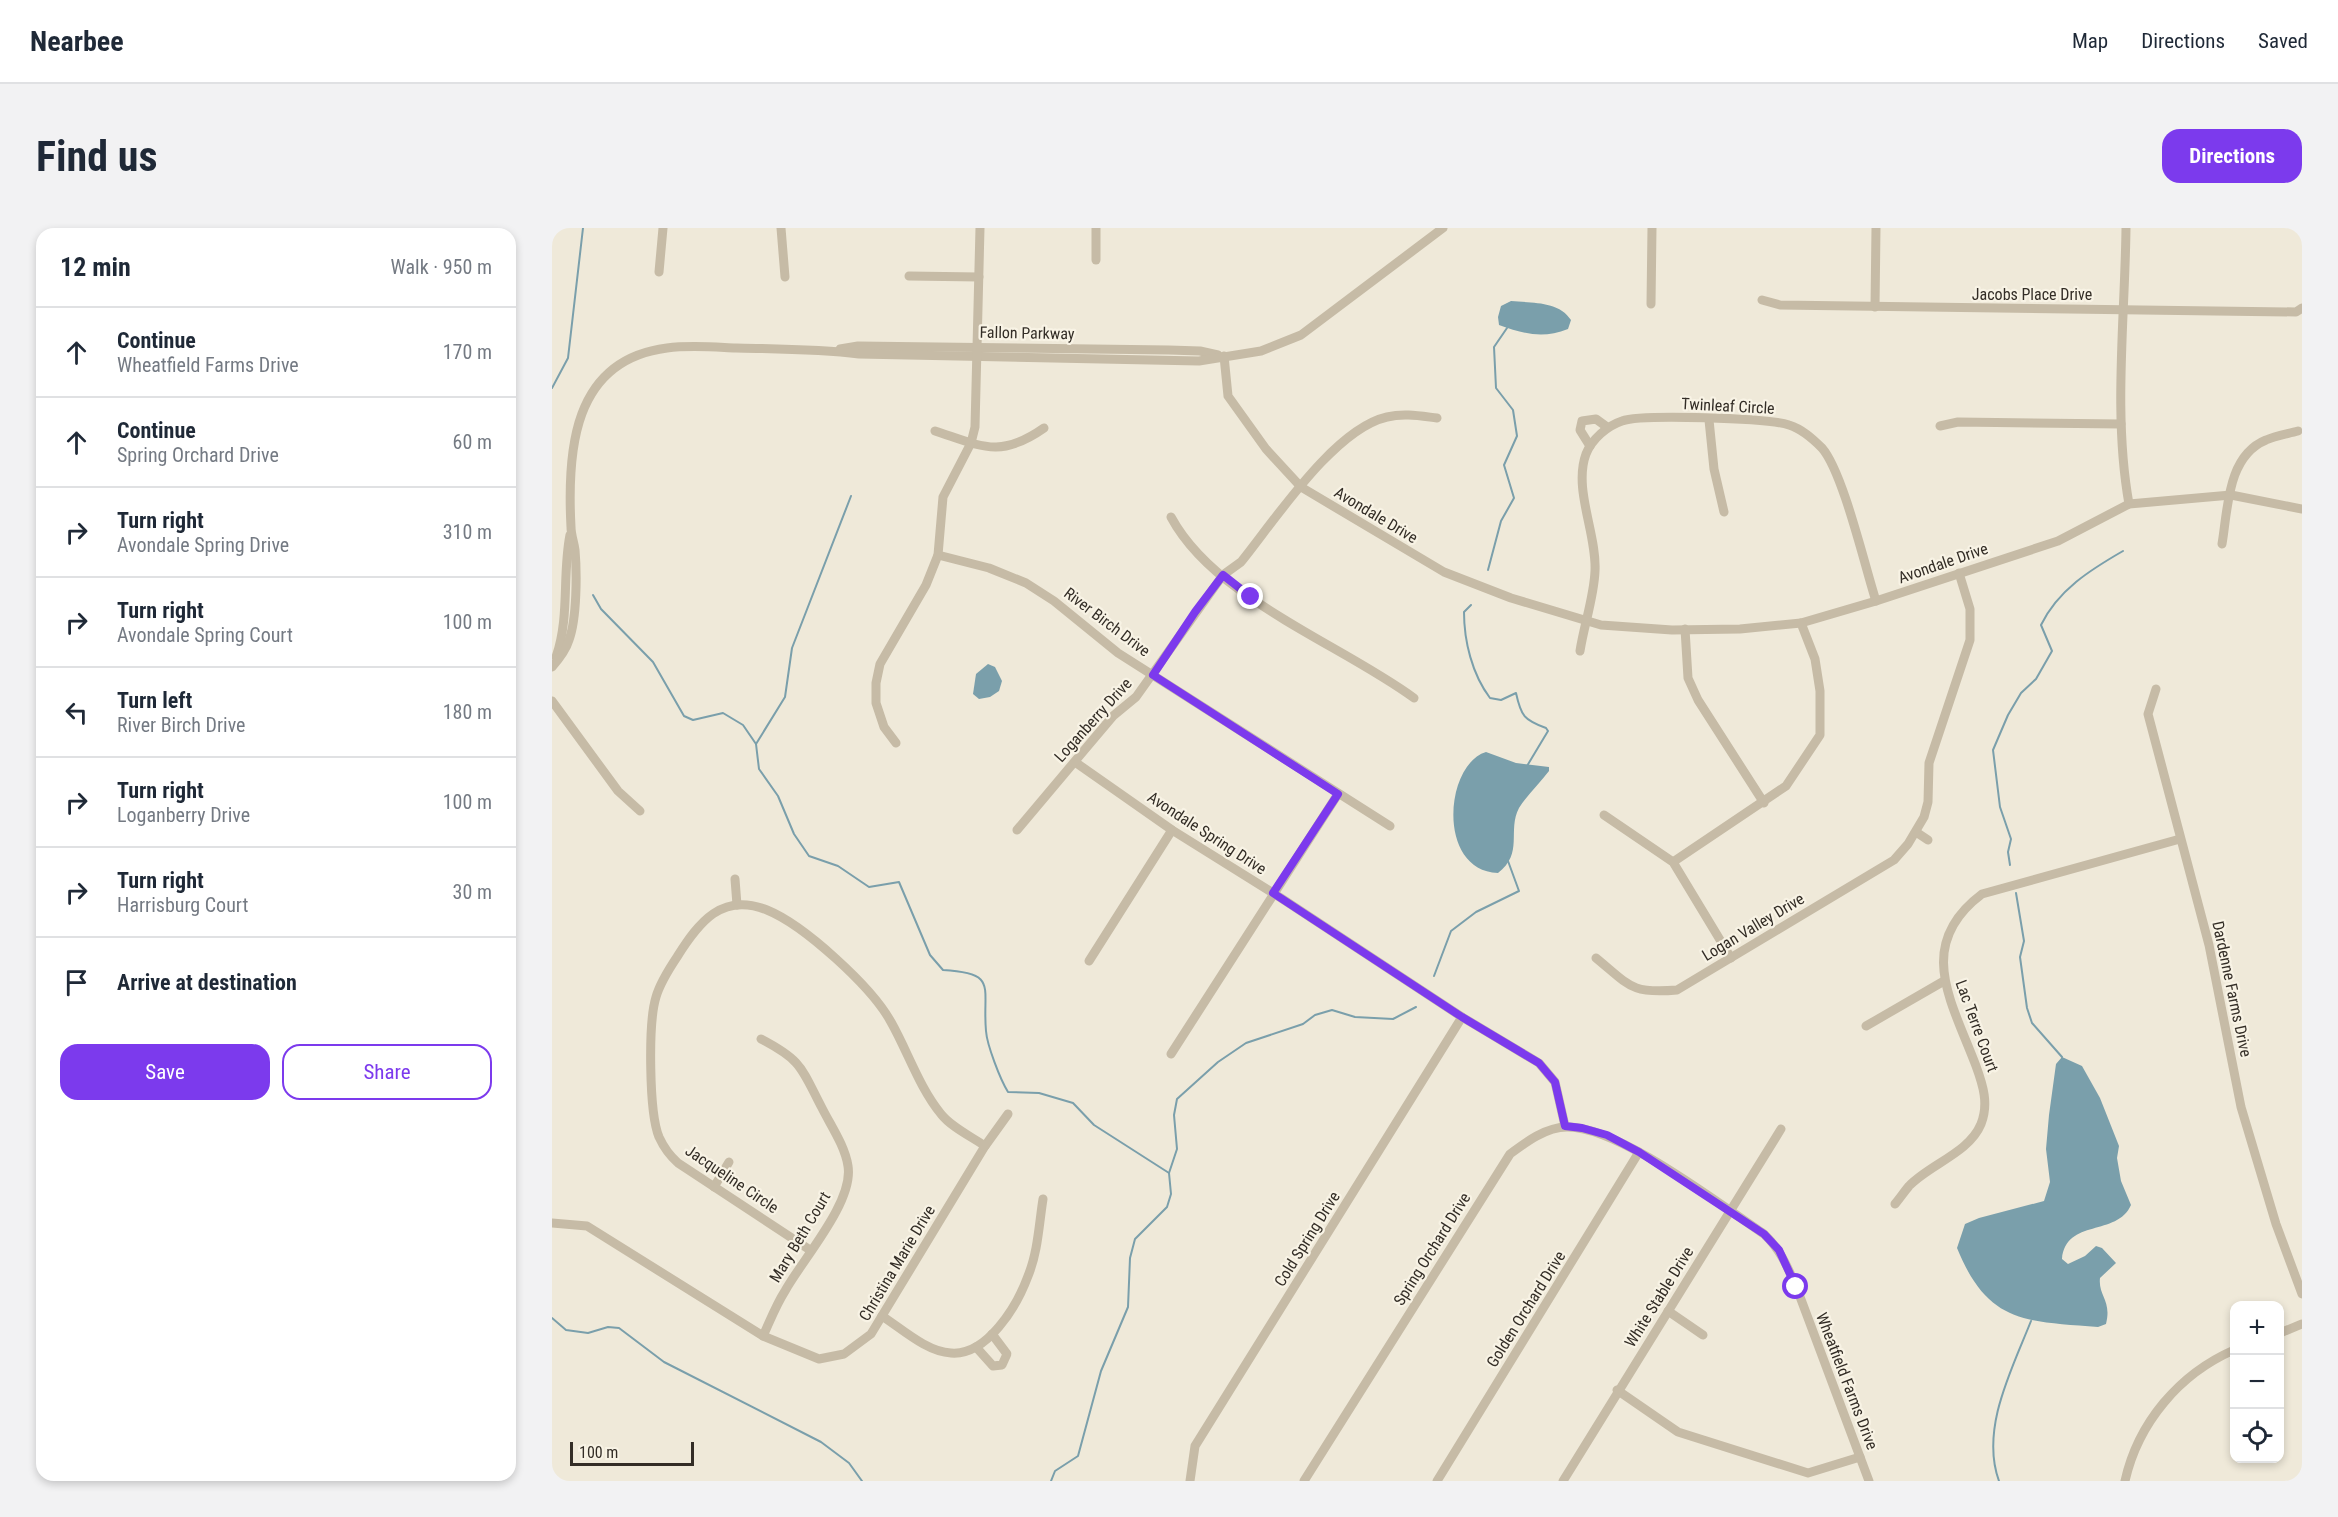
<!DOCTYPE html>
<meta charset="utf-8">
<style>
:root{--surface:#fff;--page:#f2f2f3;--text:#1f2937;--muted:#747a83;--line:#e0e1e3;--accent:#7c3aed}
body{margin:0;font-family:"Roboto Condensed",sans-serif;background:var(--page);color:var(--text)}
.controls{position:absolute;right:18px;bottom:18px;display:grid;overflow:hidden;border-radius:12px;box-shadow:0 3px 9px #0003}
.controls button{width:54px;height:54px;display:grid;place-items:center;padding:0;border:0;border-bottom:2px solid var(--line);background:var(--surface);color:var(--text);font:30px sans-serif}
.scale{position:absolute;left:18px;bottom:15px;width:124px;box-sizing:border-box;padding-left:6px;border:3px solid #332d26;border-top:0;font-size:16px;line-height:21px;white-space:nowrap;color:#332d26;-webkit-text-stroke:4px #f8f3e5;paint-order:stroke}
.stop{position:absolute;width:18px;height:18px;margin:-14px;border:4px solid #7c3aed;border-radius:50%;background:#fff}
.stop.end{background:#7c3aed;border-color:#fff;box-shadow:0 2px 6px #0008}
.list{margin:0;padding:0;list-style:none}
h2{display:flex;justify-content:space-between;align-items:center;height:78px;margin:0;padding:0 24px;font-size:26px}
h2 small{font-size:20px;font-weight:400;color:var(--muted)}
.list li{display:grid;grid-template-columns:39px 1fr auto;gap:18px;align-items:center;box-sizing:border-box;height:90px;padding:0 24px;border-top:2px solid var(--line)}
.list b{display:block;font-size:22px;white-space:nowrap}
.list p{margin:0;font-size:20px;white-space:nowrap;color:var(--muted)}
.list em{font-size:20px;font-style:normal;color:var(--muted)}
.actions{display:flex;gap:12px;padding:18px 24px}
.actions a{flex:1;padding:14px 0;border:2px solid var(--accent);border-radius:18px;text-align:center;font-size:21px;color:var(--accent)}
.actions .main{background:var(--accent);color:#fff}
.icon{flex:none;width:33px;height:33px;fill:none;stroke:currentColor;stroke-width:2;stroke-linecap:round;stroke-linejoin:round}
.map{position:relative;flex:none;width:1750px;height:1253px;overflow:hidden;border-radius:18px}
header{display:flex;align-items:center;gap:36px;box-sizing:border-box;height:84px;padding:0 30px;background:var(--surface);border-bottom:2px solid var(--line)}
header strong{font-size:28px}
nav{display:flex;gap:33px;margin-inline-start:auto;font-size:21px}
.intro{display:flex;align-items:center;justify-content:space-between;box-sizing:border-box;height:144px;padding:0 36px}
h1{margin:0;font-size:42px}
.button{padding:15px 27px;border-radius:18px;background:var(--accent);color:#fff;font-size:21px;font-weight:700}
main{display:flex;gap:36px;padding:0 36px}
aside{flex:1;background:var(--surface);border-radius:18px;box-shadow:0 3px 9px #0003}
.map>svg:first-child{display:block}
</style>
<header>
<strong>Nearbee</strong>
<nav><a>Map</a><a>Directions</a><a>Saved</a></nav>
</header>
<div class="intro"><h1>Find us</h1><a class="button">Directions</a></div>
<main>
<aside>
<h2>12 min<small>Walk · 950 m</small></h2>
<ul class="list">
<li><svg class="icon" aria-label="ahead" viewBox="0 0 24 24"><path d="M12 20V5M6 11l6-6 6 6"/></svg><div><b>Continue</b><p>Wheatfield Farms Drive</p></div><em>170 m</em></li>
<li><svg class="icon" aria-label="ahead" viewBox="0 0 24 24"><path d="M12 20V5M6 11l6-6 6 6"/></svg><div><b>Continue</b><p>Spring Orchard Drive</p></div><em>60 m</em></li>
<li><svg class="icon" aria-label="right" viewBox="0 0 24 24"><path d="M7 20v-9h11M14 6l5 5-5 5"/></svg><div><b>Turn right</b><p>Avondale Spring Drive</p></div><em>310 m</em></li>
<li><svg class="icon" aria-label="right" viewBox="0 0 24 24"><path d="M7 20v-9h11M14 6l5 5-5 5"/></svg><div><b>Turn right</b><p>Avondale Spring Court</p></div><em>100 m</em></li>
<li><svg class="icon" aria-label="left" viewBox="0 0 24 24"><path d="M17 20v-9H6M10 6l-5 5 5 5"/></svg><div><b>Turn left</b><p>River Birch Drive</p></div><em>180 m</em></li>
<li><svg class="icon" aria-label="right" viewBox="0 0 24 24"><path d="M7 20v-9h11M14 6l5 5-5 5"/></svg><div><b>Turn right</b><p>Loganberry Drive</p></div><em>100 m</em></li>
<li><svg class="icon" aria-label="right" viewBox="0 0 24 24"><path d="M7 20v-9h11M14 6l5 5-5 5"/></svg><div><b>Turn right</b><p>Harrisburg Court</p></div><em>30 m</em></li>
<li><svg class="icon" aria-label="arrive" viewBox="0 0 24 24"><path d="M6 21V4h12l-3 4 3 4H6"/></svg><div><b>Arrive at destination</b></div></li>
</ul>
<div class="actions"><a class="main">Save</a><a>Share</a></div>
</aside>
<div class="map">
<svg width="1750" height="1253" viewBox="0 0 1750 1253">
<rect width="100%" height="100%" fill="#efe9d9"/>
<g fill="#7a9fab">
<path d="M959,73C980,75 1007,73 1019,92L1016,101C991,111 972,106 947,97L946,89L949,78Z"/>
<path d="M436,436L443,439L450,453L447,463L438,469L427,471L421,466L424,446Z"/>
<path d="M934,524L964,535L997,539V543C988,555 975,567 967,580C955,603 972,625 946,645C884,642 893,536 934,524Z"/>
<path d="M1510,829L1530,838L1548,870L1567,918L1565,930L1569,953L1579,977C1565,1009 1514,990 1510,1031L1516,1036L1533,1028L1544,1018L1550,1020L1564,1035L1548,1050C1546,1068 1560,1072 1554,1096L1546,1099C1473,1093 1436,1096 1405,1020L1413,996L1427,990L1492,973L1498,954L1494,921L1497,887L1504,836Z"/>
</g>
<g fill="none" stroke-linecap="round" stroke-linejoin="round">
<g stroke="#7a9fab" stroke-width="2">
<path d="M0,160L16,130L31,0"/>
<path d="M936,342L949,293L962,270L952,237L965,208L961,182L944,160L942,119L955,100"/>
<path d="M41,367L49,381L101,434L132,488L141,492L171,485L191,497L204,516L207,541L226,568L242,606L257,628L286,638L317,659L347,654L378,727L391,742C447,745 430,759 434,803C435,817 448,851 456,864L487,865L521,875L542,897L617,945"/>
<path d="M919,377L912,384C912,413 920,446 938,470L949,472L964,465C969,488 972,492 994,500L996,503L975,538"/>
<path d="M204,516L233,469L240,420L299,268"/>
<path d="M1458,637L1456,624L1459,611L1448,579L1441,522L1456,487L1469,465L1484,451L1500,423L1489,397C1506,362 1538,342 1571,323"/>
<path d="M1464,665L1472,713L1468,729L1475,780L1480,795L1510,829"/>
<path d="M882,748L899,703L924,684L967,663L956,633"/>
<path d="M0,1090L14,1102L36,1105L56,1099L67,1100L112,1134L269,1214L297,1235L310,1253"/>
<path d="M499,1253L503,1243L526,1228L549,1143L576,1079L578,1030L583,1011L615,979L619,966L617,945L625,921L622,887L625,871L666,834L694,815L751,796L763,787L780,782L803,789L841,791L864,779"/>
<path d="M1447,1253C1428,1201 1460,1141 1479,1093"/>
</g>
<g stroke="#c6bba6" stroke-width="9">
<path d="M229,0L233,49"/>
<path d="M1574,0C1573,90 1561,187 1577,276"/>
<path d="M544,32V0"/>
<path d="M107,44L111,0"/>
<path d="M357,48L427,49"/>
<path d="M1210,72L1228,77L1744,84L1750,80"/>
<path d="M1099,76L1100,0"/>
<path d="M1323,79L1324,0"/>
<path d="M288,121L306,118L617,122L648,123L666,127"/>
<path d="M672,128L676,168L714,221L749,259L892,344L959,370L1049,397L1120,402L1188,401L1249,395L1324,373L1506,313L1577,276L1679,267L1750,281"/>
<path d="M1157,192L1162,241L1172,284"/>
<path d="M1388,198L1406,194L1569,196"/>
<path d="M383,203C429,218 448,231 492,200"/>
<path d="M1038,218L1028,202L1030,193L1044,191L1055,199"/>
<path d="M619,289C663,371 789,416 862,470"/>
<path d="M1670,316C1676,281 1675,228 1714,212C1723,208 1735,206 1746,203"/>
<path d="M386,327L437,340L474,355L502,373L566,425L838,598"/>
<path d="M1133,401L1136,450L1146,472L1212,575"/>
<path d="M1028,423C1032,397 1042,369 1043,343C1045,306 1021,261 1034,226C1040,211 1055,198 1070,193C1089,186 1216,190 1237,197C1250,201 1260,210 1270,220C1291,244 1313,339 1324,373"/>
<path d="M4,429C18,389 10,347 18,307"/>
<path d="M0,439C7,431 14,422 17,412C25,390 25,345 23,322C22,314 19,307 19,299C15,224 20,132 115,120C138,117 161,119 184,120C225,121 266,121 307,126L647,133L709,123L749,107L891,0"/>
<path d="M1604,461L1596,486L1657,717L1689,879L1724,996L1750,1066"/>
<path d="M0,473L66,563L88,583"/>
<path d="M344,515L332,499L324,475V455L328,436L374,357L386,327L391,269L419,215L423,199L428,0"/>
<path d="M523,534L620,602L729,670L910,789L987,835L1003,854L1013,898"/>
<path d="M1052,587L1121,634L1179,730"/>
<path d="M465,602L561,488L584,469L671,347L689,334C723,292 782,201 835,189C852,185 868,188 885,190"/>
<path d="M1364,604L1376,612"/>
<path d="M1121,634L1234,558L1268,507V463L1263,431L1249,395"/>
<path d="M183,651L185,677"/>
<path d="M1044,730C1078,758 1079,766 1125,762L1342,632L1356,616L1372,589L1376,574L1377,535L1418,412V381L1407,345"/>
<path d="M537,733L620,602"/>
<path d="M1314,798L1392,753"/>
<path d="M209,811C251,833 249,840 270,880C279,898 293,918 296,938C302,974 250,1032 233,1063C224,1077 218,1093 211,1108"/>
<path d="M619,826L786,566"/>
<path d="M162,959L177,934"/>
<path d="M1343,976C1348,970 1352,964 1357,958C1378,936 1417,925 1429,896C1437,876 1431,857 1424,838C1400,774 1362,717 1430,666L1628,611"/>
<path d="M0,995L35,998L211,1108L267,1131L292,1126L319,1106L433,918L456,886"/>
<path d="M258,1022L126,935C117,927 112,920 107,909C97,885 96,795 104,769C108,755 117,741 125,729C147,694 170,664 215,682C252,697 320,759 339,794C356,824 367,859 389,886C399,899 420,909 433,918"/>
<path d="M1116,1083L1151,1107"/>
<path d="M330,1088C350,1101 375,1124 399,1125C435,1128 465,1078 476,1048C486,1024 487,996 491,971"/>
<path d="M1728,1105L1750,1096"/>
<path d="M424,1119L441,1138L450,1137L455,1126L440,1106"/>
<path d="M1065,1162L1126,1204L1256,1245L1308,1229"/>
<path d="M638,1253L643,1218L910,789"/>
<path d="M752,1253L958,926C974,914 994,899 1015,899C1066,898 1167,976 1212,1006C1228,1021 1235,1038 1244,1058L1317,1253"/>
<path d="M885,1253L1087,924"/>
<path d="M1011,1253L1229,901"/>
<path d="M1573,1253C1586,1195 1627,1146 1682,1122"/>
</g>
</g>
<g fill="none" stroke-linecap="round" stroke-linejoin="round">
<path stroke="#7c3aed" stroke-width="8" d="M699,369L671,347L643,384L601,447L786,566L721,665L910,789L987,835L1003,854L1013,898L1030,900L1055,907L1087,924L1212,1006L1227,1022L1244,1059"/>
</g>
<g text-anchor="middle" dominant-baseline="central" stroke-width="4.5" stroke-linejoin="round" paint-order="stroke">
<g font-size="16" fill="#332d26" stroke="#f8f3e5">
<text x="1480" y="66">Jacobs Place Drive</text>
<text transform="translate(475 105) rotate(1)">Fallon Parkway</text>
<text transform="translate(1176 178) rotate(3)">Twinleaf Circle</text>
<text transform="translate(824 287) rotate(31)">Avondale Drive</text>
<text transform="translate(1391 335) rotate(-19)">Avondale Drive</text>
<text transform="translate(555 394) rotate(37)">River Birch Drive</text>
<text transform="translate(541 492) rotate(-48)">Loganberry Drive</text>
<text transform="translate(655 605) rotate(33)">Avondale Spring Drive</text>
<text transform="translate(1201 699) rotate(-31)">Logan Valley Drive</text>
<text transform="translate(1680 761) rotate(78)">Dardenne Farms Drive</text>
<text transform="translate(1425 798) rotate(70)">Lac Terre Court</text>
<text transform="translate(180 951) rotate(34)">Jacqueline Circle</text>
<text transform="translate(248 1009) rotate(-59)">Mary Beth Court</text>
<text transform="translate(755 1011) rotate(-58)">Cold Spring Drive</text>
<text transform="translate(880 1021) rotate(-58)">Spring Orchard Drive</text>
<text transform="translate(345 1035) rotate(-59)">Christina Marie Drive</text>
<text transform="translate(1107 1069) rotate(-58)">White Stable Drive</text>
<text transform="translate(974 1081) rotate(-58)">Golden Orchard Drive</text>
<text transform="translate(1295 1153) rotate(69)">Wheatfield Farms Drive</text>
</g>
</g>
</svg>
<div class="controls">
<button>+</button>
<button>−</button>
<button><svg class="icon" aria-label="locate" viewBox="0 0 24 24"><circle cx="12" cy="12" r="6"/><path d="M12 2v4M12 18v4M2 12h4M18 12h4"/></svg></button>
</div>
<div class="scale">100 m</div>
<div class="stop" style="left:1244px;top:1059px"></div>
<div class="stop end" style="left:699px;top:369px"></div>
</div>
</main>
